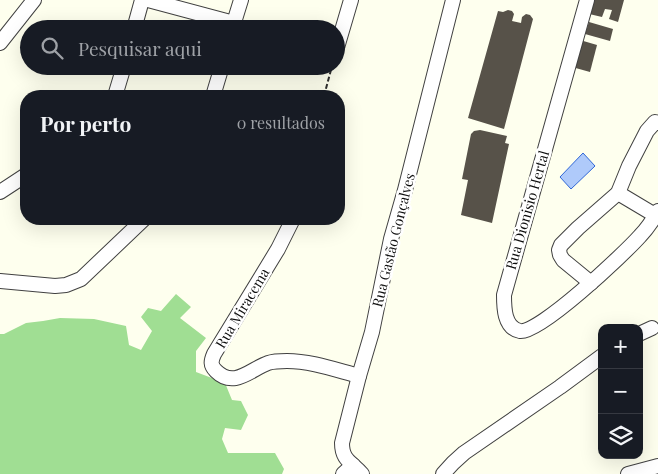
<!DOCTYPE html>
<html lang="pt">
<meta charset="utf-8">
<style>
:root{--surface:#171b24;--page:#242831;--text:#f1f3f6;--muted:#9ea1a6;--line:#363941}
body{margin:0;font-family:"Playfair Display",serif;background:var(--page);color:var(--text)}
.controls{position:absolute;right:15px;bottom:15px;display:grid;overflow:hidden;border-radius:10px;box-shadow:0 5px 20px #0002}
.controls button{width:45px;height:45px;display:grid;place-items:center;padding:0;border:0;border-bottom:1px solid var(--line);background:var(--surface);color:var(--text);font:25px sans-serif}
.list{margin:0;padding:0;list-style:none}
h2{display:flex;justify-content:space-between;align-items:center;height:65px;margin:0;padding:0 20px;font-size:21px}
h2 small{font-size:16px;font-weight:400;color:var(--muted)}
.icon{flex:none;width:28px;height:28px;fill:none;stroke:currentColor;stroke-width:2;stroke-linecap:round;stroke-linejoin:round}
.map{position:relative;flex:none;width:658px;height:474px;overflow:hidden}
.search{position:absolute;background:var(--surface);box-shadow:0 5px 20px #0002;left:20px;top:20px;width:325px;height:55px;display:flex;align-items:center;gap:12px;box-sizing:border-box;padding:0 18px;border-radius:28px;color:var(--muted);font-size:19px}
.panel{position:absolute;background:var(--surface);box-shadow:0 5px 20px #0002;left:20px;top:90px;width:325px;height:135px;border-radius:20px}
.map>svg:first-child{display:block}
</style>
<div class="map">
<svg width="658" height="474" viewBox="0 0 658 474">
<rect width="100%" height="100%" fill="#feffee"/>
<path fill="#a0de93" d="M176,294L191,307L180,318L206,338L196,351V372L225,383L232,400L241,401L248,415L241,430L225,428L222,439L228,453H275L284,469L282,474H0V334H4L26,323L43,321L60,318L94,319L126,326L129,345L141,350L152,331L141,317L148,308L161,311Z"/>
<path fill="#afcafa" stroke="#3167d6" d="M583,153L595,166L571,189L560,177Z"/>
<g fill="#575249">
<path d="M588,0H624L618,22L609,19L612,10L605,9L602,17L585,13Z"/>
<path d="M508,10L512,11L514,14L512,21L521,23L522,17L526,14L530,15L533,19L504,129L468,118L498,11L503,12Z"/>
<path d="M589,22L613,29L610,41L585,34Z"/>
<path d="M580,40L597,45L590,72L572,67Z"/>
<path d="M480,130L507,136L505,143L509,144L492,223L461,215L468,180L462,179L471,134L474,131Z"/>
</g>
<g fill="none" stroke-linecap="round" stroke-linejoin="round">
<g stroke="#414141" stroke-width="16">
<g id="minor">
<path d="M148,0L234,23"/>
<path d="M587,0L504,295C504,307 504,328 520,331C538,335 625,253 640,236C647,229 653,220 658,211"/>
<path d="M134,29L142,0"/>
<path d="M232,29L241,0"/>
<path d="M0,43L34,0"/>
<path d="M336,51L351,0"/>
<path d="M115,96L124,66"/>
<path d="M213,96L222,66"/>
<path d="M0,192L26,175"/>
<path d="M618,193L655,215"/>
<path d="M293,219L278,249L214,354C211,361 210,365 216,371C234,389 251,369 268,363C274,361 281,361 287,361C311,361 336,370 359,376"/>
<path d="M0,281L55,286L66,285L81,279L144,219"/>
<path d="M591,283L563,260L560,255L559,250L561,245L578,228L618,193L629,166L647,131L655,122L658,123"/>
<path d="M639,334L652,328"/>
<path d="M343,474L353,465"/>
<path d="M362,474C352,462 342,461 342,443L359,376L372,332L391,239L405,190L453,0"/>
<path d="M443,474L453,463L464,453L560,387L602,356"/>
<path d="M628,474L658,466"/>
</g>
</g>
<path stroke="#303030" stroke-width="2" stroke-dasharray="5 2.5" stroke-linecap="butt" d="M324,96L332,66"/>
<use href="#minor" stroke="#fff" stroke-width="14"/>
</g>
<g text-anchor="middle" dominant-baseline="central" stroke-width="5" stroke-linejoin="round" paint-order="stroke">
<g font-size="14" fill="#0e0e0e" stroke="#fff">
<text transform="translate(527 210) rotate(-74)">Rua Dionisio Hertal</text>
<text transform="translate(393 240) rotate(-76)">Rua Gastão Gonçalves</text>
<text transform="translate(242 308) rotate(-59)">Rua Miracema</text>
</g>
</g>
</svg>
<div class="controls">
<button>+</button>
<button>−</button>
<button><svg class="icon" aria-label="layers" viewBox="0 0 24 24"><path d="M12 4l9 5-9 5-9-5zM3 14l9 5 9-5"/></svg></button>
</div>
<div class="search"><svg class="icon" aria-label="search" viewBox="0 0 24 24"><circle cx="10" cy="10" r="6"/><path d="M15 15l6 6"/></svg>Pesquisar aqui</div>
<section class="panel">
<h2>Por perto<small>0 resultados</small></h2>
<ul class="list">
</ul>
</section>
</div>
